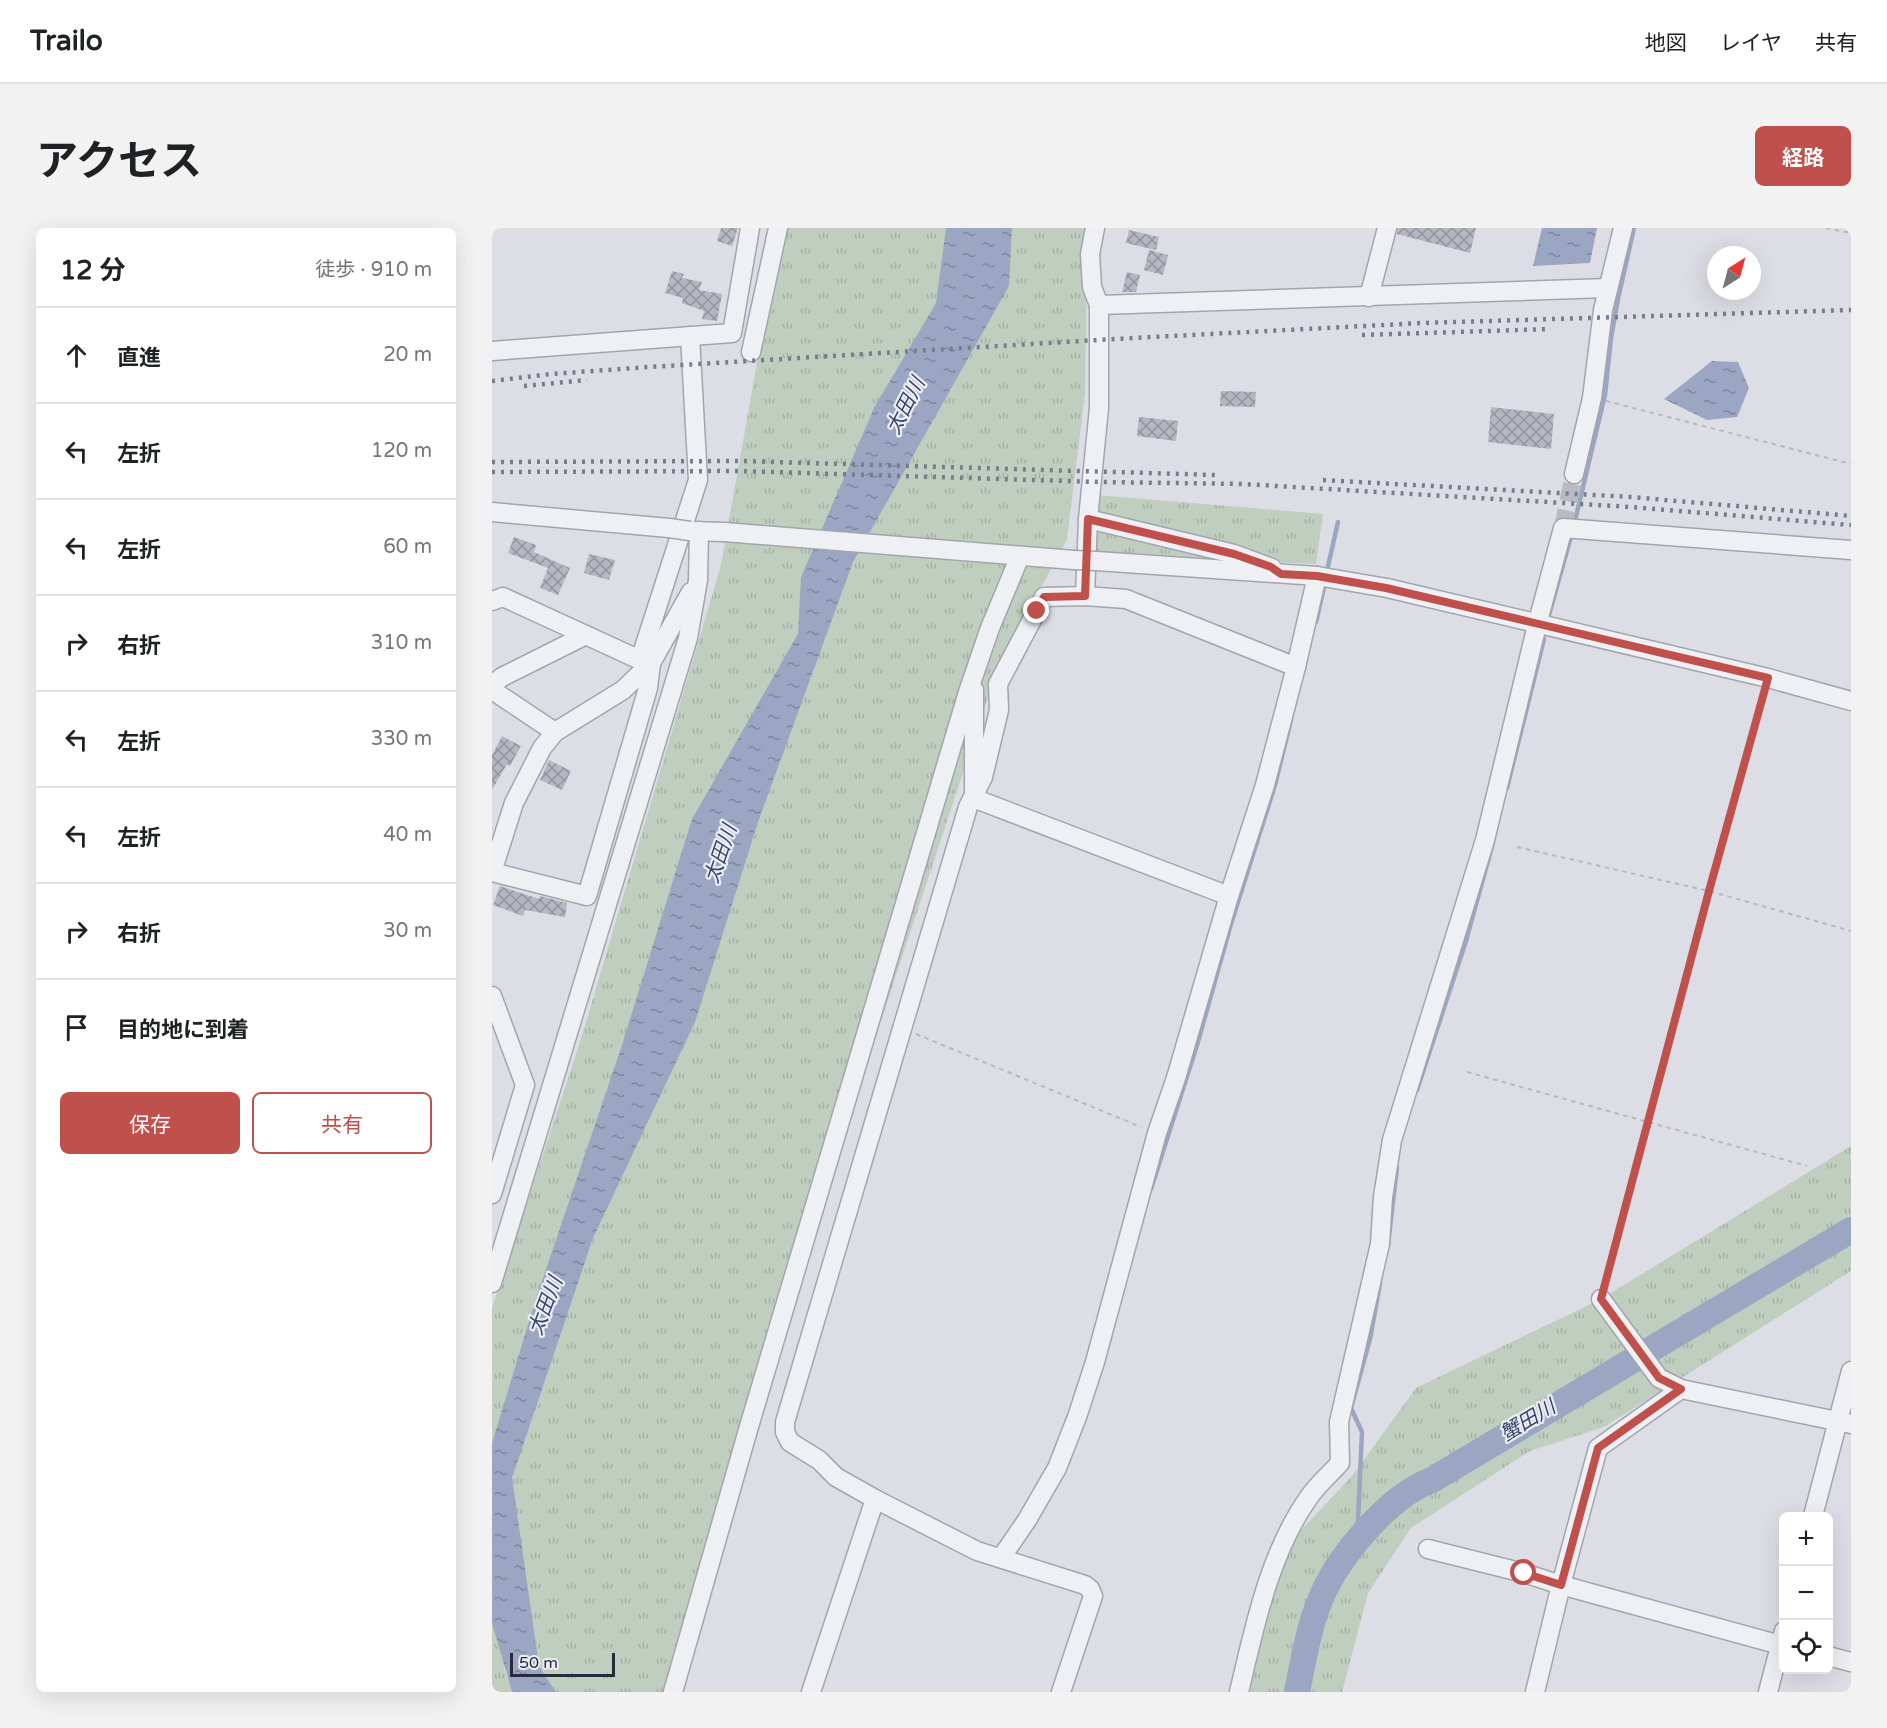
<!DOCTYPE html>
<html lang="ja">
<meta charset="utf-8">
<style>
:root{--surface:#fff;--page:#f2f2f2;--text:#202124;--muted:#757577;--line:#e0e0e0;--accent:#c0504c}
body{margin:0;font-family:"Varela Round","Noto Sans JP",sans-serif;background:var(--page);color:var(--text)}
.controls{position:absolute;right:18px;bottom:18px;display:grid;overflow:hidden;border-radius:9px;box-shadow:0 6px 24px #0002}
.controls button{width:54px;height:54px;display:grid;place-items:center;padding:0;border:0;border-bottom:2px solid var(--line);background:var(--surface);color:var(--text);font:30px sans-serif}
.compass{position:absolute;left:1215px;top:18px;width:54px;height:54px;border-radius:50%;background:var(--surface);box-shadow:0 6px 24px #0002;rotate:36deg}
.scale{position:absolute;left:18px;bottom:15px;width:105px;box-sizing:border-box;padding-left:6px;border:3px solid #282b3a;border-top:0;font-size:16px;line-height:21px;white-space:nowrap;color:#282b3a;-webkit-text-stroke:4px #ecedf3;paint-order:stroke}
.stop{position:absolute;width:18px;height:18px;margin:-14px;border:4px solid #c0504c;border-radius:50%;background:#fff}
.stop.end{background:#c0504c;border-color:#fff;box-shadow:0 2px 6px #0008}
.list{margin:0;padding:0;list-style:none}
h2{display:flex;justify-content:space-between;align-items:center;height:78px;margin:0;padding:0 24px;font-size:26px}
h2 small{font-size:20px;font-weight:400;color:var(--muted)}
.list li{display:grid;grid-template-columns:39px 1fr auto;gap:18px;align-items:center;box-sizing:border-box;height:96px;padding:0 24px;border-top:2px solid var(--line)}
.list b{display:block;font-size:22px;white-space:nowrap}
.list em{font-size:20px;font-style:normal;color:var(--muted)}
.actions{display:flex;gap:12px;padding:18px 24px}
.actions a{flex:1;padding:14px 0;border:2px solid var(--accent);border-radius:9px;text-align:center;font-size:21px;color:var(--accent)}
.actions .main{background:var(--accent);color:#fff}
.icon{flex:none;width:33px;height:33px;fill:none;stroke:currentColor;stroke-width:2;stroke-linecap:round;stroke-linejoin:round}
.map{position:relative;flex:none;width:1359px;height:1464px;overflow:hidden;border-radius:9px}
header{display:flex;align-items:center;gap:36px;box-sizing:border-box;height:84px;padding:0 30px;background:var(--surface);border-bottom:2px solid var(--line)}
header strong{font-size:28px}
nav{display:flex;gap:33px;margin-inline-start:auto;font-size:21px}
.intro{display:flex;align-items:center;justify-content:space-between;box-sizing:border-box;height:144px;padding:0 36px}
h1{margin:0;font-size:42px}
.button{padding:15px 27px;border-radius:9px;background:var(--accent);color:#fff;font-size:21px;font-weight:700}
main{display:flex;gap:36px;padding:0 36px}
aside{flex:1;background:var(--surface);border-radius:9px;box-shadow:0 6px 24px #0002}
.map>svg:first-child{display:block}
</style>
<header>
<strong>Trailo</strong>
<nav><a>地図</a><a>レイヤ</a><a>共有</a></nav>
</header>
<div class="intro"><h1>アクセス</h1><a class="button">経路</a></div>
<main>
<aside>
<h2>12 分<small>徒歩 · 910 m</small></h2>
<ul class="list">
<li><svg class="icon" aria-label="ahead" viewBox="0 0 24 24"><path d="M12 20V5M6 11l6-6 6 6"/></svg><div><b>直進</b></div><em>20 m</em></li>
<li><svg class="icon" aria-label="left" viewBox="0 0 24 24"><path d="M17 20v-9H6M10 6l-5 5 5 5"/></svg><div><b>左折</b></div><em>120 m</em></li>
<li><svg class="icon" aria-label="left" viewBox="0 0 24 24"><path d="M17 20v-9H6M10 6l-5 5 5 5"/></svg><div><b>左折</b></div><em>60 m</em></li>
<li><svg class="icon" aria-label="right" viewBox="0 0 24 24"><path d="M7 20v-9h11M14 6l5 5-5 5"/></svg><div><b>右折</b></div><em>310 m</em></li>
<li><svg class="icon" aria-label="left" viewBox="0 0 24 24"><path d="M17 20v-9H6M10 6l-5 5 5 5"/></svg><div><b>左折</b></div><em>330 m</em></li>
<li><svg class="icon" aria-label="left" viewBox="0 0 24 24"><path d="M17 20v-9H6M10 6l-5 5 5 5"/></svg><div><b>左折</b></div><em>40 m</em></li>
<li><svg class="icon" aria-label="right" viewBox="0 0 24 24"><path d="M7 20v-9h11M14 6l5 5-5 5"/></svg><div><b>右折</b></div><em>30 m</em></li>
<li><svg class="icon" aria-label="arrive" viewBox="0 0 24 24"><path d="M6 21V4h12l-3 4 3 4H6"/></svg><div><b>目的地に到着</b></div></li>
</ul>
<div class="actions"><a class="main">保存</a><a>共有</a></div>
</aside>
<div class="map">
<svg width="1359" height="1464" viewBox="0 0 1359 1464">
<defs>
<pattern id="grass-tufts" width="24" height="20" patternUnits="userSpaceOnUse" patternTransform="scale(1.5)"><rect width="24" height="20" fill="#c0cebf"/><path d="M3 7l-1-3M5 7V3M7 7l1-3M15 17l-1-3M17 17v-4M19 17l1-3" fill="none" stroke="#a5b1a5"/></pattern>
<pattern id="water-ripples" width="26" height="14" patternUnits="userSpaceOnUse" patternTransform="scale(1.5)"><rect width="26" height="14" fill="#9aa6c2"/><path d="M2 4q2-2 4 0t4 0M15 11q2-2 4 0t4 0" fill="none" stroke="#7e879f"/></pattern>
<pattern id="building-cross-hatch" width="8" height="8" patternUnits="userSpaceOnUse" patternTransform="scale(1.5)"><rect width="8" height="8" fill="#b4b7c1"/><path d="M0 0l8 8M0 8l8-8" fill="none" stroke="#92959e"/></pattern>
</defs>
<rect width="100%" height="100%" fill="#dddee5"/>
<g fill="url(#grass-tufts)">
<path d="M289,0H596L593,165L575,311L504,445L275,1138L173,1464H64L47,1438L12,1440L20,1464H0V1080L89,811L229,337Z"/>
<path d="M605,267L831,286L824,336L600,325Z"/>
<path d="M1359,918V1043L1112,1199L1038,1223L919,1300L876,1365L850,1464H752L765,1412L796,1316L860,1248L924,1160L1109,1071Z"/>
</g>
<g fill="url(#water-ripples)">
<path d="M454,0H520L517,58L361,334L266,594L203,794L101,1010L20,1250L47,1438L64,1464H20L0,1395V1215L43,1074L130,817L200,591L306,406L309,349L383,178L444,75Z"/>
<path d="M1050,0H1105L1098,35L1041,38Z"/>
<path d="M1220,133L1246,134L1257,160L1245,189L1215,192L1172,171Z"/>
</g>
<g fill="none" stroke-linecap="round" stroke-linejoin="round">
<g stroke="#9aa6c2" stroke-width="4.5">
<path d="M1082,297L1113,167L1119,110L1126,71L1142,0"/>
<path d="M834,347L846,294"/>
<path d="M1057,387L1080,305"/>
<path d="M824,394L833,355"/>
<path d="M1015,560L1052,411"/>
<path d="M925,862L974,713L1001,615"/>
<path d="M659,961L706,814L739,696L783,557L799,492"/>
<path d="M896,1017L905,939"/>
<path d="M865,1314L870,1204L859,1180L878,1111L888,1055"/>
</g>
<path stroke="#9aa6c2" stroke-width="26" d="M805,1464C811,1434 816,1403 827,1375C843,1332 896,1268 940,1252L1359,1002"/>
</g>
<g fill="url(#building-cross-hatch)">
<path d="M229,0H246L240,18L225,13Z"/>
<path d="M906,0H984L978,25L905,6Z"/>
<path d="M637,2L667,9L664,22L634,15Z"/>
<path d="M657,22L676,27L671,47L652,42Z"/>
<path d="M180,43L192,46L190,50L210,54L207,62L230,66L225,93L210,91L212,83L190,75L191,70L173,65Z"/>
<path d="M635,44L648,47L644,64H630Z"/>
<path d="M729,163L764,164L763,179L728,178Z"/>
<path d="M999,179L1062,186L1059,221L996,214Z"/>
<path d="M647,189L686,193L684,213L645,208Z"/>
<path d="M22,309L44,317L42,324L78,340L66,367L48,360L56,340L16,325Z"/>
<path d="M97,326L123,332L117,352L92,345Z"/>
<path d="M10,508L29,518L18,538L15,536L0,562V527Z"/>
<path d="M57,532L79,543L70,562L48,552Z"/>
<path d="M8,658L47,671L48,668L75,675L73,689L33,682L31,688L1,677Z"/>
</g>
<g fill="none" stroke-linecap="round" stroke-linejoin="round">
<path stroke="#b9bac3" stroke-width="18" stroke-dasharray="18 9" stroke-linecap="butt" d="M1071,300L1082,246"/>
<g stroke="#a3a5ae" stroke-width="21">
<g id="minor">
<path d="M877,69L895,0"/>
<path d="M607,77L1116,60"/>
<path d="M0,123L240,105L258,0"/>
<path d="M259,124L286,0"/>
<path d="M1082,246L1100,170L1111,82L1131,0"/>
<path d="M0,284L177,300"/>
<path d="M596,291L742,326L780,340"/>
<path d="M198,303L232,304L582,332"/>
<path d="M604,333L825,348L895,360L1276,450L1359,473"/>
<path d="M593,368L596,291L607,180V77L600,59L598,26L603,0"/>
<path d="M0,373L11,369L148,432L159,435L156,460L95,668L0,644"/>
<path d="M148,432L206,252L198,108"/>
<path d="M0,457L10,449L94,407"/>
<path d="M0,462L63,504"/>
<path d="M482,462V568L489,573L737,668"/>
<path d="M0,644L22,575L50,520L63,504L131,462L159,435L199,364"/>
<path d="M0,768L33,857L0,966"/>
<path d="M0,1055L196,410L206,352L207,303"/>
<path d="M1109,1071L1167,1150L1189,1161L1359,1196"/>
<path d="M383,1271L485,1323L593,1357L598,1361L601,1368L569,1464"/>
<path d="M1321,1288L1359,1143"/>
<path d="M936,1321L1032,1345L1069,1357L1292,1418"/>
<path d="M509,1330L535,1292L565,1240L585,1189L603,1134L665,905L684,850L737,668L773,557L804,439L825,348"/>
<path d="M1336,1428L1359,1434"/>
<path d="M181,1464L256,1202L476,464L498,400L528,328"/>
<path d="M319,1464L383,1271L344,1249L327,1232L298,1214L293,1204V1194L476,579L491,549L507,482L506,456L552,369L593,368L634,371L804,439"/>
<path d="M747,1464C763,1397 777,1326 817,1269C826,1256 838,1246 848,1235L847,1194L888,1016L891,969L900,912L993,612L1045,397L1071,300L1359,322"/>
<path d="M1043,1464L1069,1357L1106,1220L1189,1161"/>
<path d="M1276,1464L1292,1403"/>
</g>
</g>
<g stroke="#b7b9c0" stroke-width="2" stroke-dasharray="4.5 4.5" stroke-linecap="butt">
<path d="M1334,0L1359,5"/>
<path d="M1114,173L1359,236"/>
<path d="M1025,619L1217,663L1359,703"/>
<path d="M424,806L649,899"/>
<path d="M975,844L1315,938"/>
<path d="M1113,1057L1272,466"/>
</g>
<use href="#minor" stroke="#eff0f4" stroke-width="18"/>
<g stroke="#787c8d" stroke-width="4.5" stroke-dasharray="3 6" stroke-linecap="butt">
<path d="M870,107L1059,101"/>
<path d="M0,153L59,146L157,139L622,111L930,95L1359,82"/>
<path d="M32,158L95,152"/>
<path d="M0,234L249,233L723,247"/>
<path d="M0,244L246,243L608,254L751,256L1139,279L1359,297"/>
<path d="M831,252L1139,269L1359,288"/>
</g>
<g stroke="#a3a5ae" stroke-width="21" stroke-linecap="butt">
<g id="minor-bridge">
<path d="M177,300L198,303"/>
<path d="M582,332L604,333"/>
</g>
</g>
<use href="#minor-bridge" stroke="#eff0f4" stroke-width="18"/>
</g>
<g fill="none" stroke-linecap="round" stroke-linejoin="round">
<path stroke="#c0504c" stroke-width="8" d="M545,383L552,369L593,368L596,291L742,326L779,339L789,346L825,348L894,360L1276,450L1217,663L1109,1071L1167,1150L1189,1161L1106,1220L1069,1357L1032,1345"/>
</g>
<g text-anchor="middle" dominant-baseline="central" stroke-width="4.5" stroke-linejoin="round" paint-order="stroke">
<g font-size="20" font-style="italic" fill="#36436a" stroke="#ecedf3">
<text transform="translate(414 178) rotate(-63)">太田川</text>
<text transform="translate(229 626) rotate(-71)">太田川</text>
<text transform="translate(54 1078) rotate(-69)">太田川</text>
<text transform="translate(1036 1193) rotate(-31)">蟹田川</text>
</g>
</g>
</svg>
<div class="controls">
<button>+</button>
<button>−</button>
<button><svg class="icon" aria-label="locate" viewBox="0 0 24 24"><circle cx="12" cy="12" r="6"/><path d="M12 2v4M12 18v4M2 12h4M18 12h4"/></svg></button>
</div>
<svg class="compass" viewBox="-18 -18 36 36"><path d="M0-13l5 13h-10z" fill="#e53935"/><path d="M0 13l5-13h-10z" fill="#757577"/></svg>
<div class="scale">50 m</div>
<div class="stop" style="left:1032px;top:1345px"></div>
<div class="stop end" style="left:545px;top:383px"></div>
</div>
</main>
